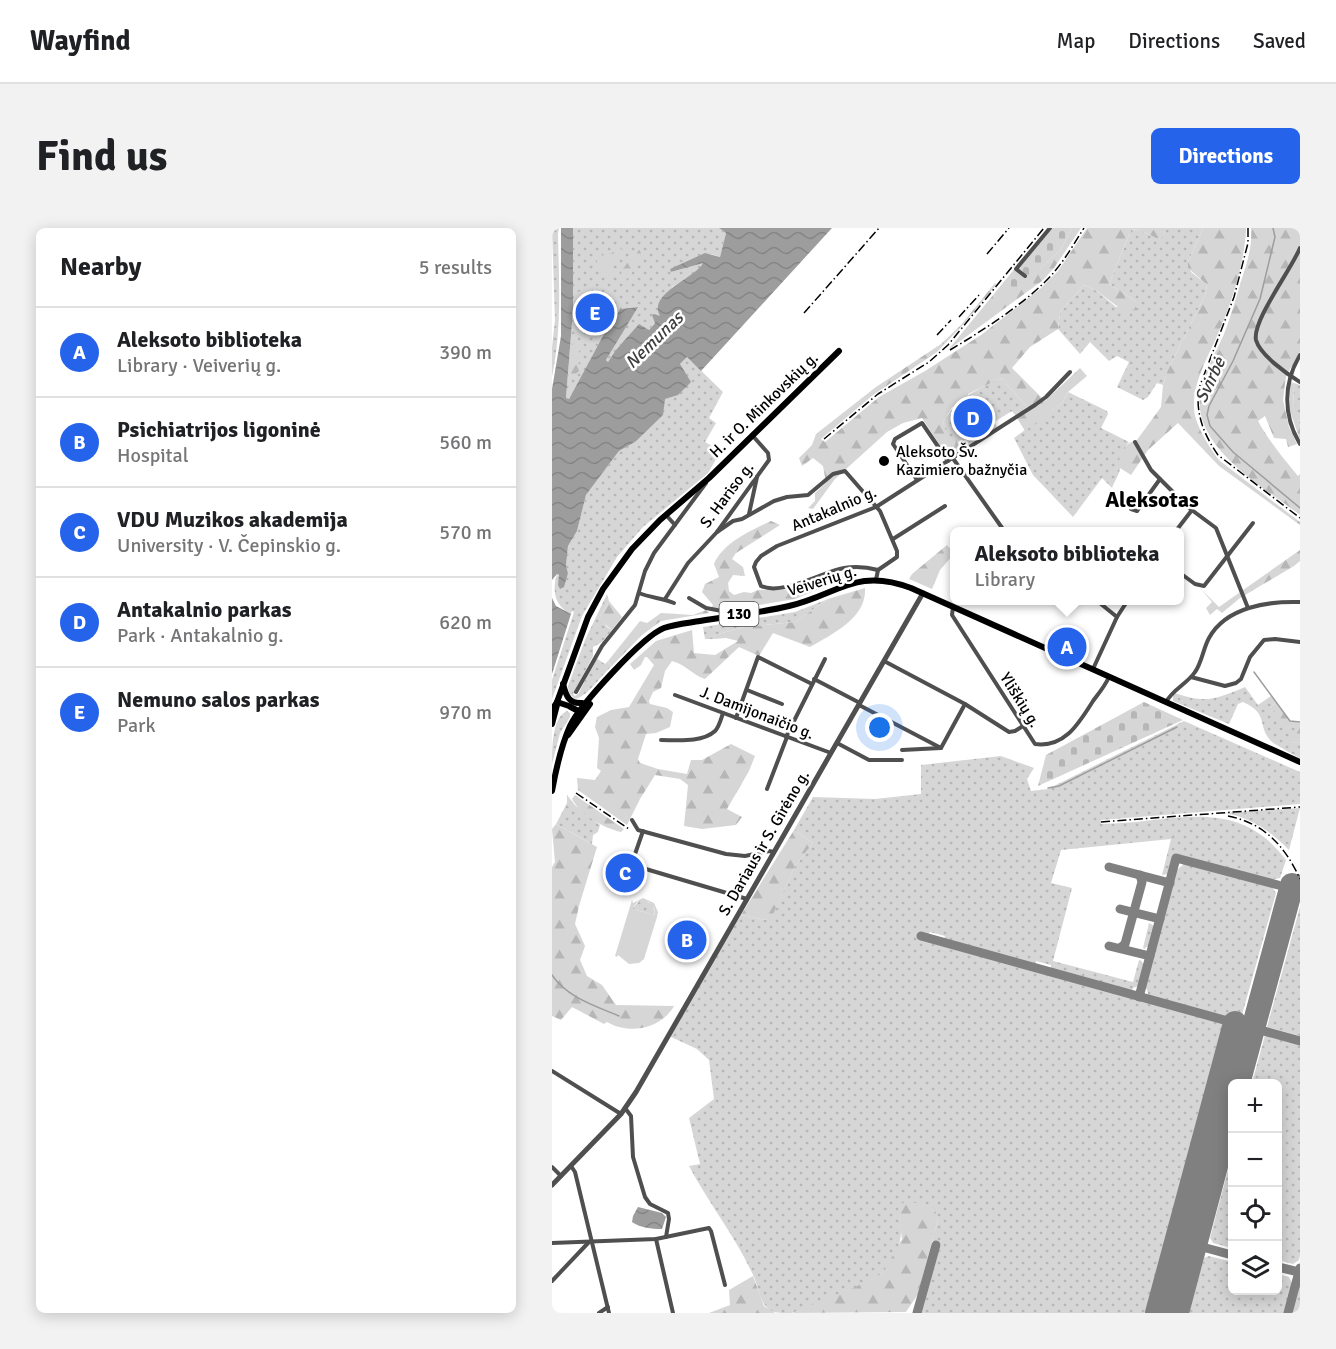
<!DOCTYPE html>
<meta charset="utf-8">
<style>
:root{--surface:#fff;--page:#f2f2f2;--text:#202124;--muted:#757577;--line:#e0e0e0;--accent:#2563eb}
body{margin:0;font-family:Signika,sans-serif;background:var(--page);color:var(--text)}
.controls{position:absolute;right:18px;bottom:18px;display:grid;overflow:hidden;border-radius:9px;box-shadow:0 3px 15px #0003}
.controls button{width:54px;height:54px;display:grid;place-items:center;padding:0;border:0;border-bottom:2px solid var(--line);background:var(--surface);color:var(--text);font:30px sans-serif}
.you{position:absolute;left:328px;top:500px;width:21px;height:21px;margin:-15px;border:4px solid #fff;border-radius:50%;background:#1a73e8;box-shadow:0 0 0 9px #1a73e833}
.badge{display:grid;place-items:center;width:39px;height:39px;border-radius:50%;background:var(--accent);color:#fff;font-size:20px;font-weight:700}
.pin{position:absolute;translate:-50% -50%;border:3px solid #fff;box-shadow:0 2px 6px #0006}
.popup{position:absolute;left:398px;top:299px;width:234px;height:78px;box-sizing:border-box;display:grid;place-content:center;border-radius:9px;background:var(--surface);filter:drop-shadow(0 2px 4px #0005);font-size:20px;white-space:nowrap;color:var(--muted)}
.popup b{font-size:22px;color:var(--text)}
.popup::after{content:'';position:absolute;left:50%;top:100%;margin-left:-12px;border:12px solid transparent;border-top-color:var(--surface)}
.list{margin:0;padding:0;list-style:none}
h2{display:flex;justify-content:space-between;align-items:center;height:78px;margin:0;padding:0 24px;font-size:26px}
h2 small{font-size:20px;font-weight:400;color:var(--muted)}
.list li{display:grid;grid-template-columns:39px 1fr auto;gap:18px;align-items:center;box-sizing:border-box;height:90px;padding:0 24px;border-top:2px solid var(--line)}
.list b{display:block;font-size:22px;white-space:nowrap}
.list p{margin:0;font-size:20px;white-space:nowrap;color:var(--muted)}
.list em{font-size:20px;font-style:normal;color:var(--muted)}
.icon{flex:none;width:33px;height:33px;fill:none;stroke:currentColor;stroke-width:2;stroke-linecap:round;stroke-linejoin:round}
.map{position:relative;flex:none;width:748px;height:1085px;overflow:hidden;border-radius:9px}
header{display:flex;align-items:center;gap:36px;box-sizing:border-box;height:84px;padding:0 30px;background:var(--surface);border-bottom:2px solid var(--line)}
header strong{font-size:28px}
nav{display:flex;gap:33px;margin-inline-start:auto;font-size:21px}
.intro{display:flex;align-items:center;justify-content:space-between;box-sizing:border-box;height:144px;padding:0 36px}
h1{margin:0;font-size:42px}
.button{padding:15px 27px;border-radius:9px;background:var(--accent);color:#fff;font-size:21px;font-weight:700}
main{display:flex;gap:36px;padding:0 36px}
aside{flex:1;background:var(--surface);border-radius:9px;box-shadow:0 3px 15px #0003}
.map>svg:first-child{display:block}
</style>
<header>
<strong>Wayfind</strong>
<nav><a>Map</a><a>Directions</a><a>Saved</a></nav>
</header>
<div class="intro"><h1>Find us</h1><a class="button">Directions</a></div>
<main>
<aside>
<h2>Nearby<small>5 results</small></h2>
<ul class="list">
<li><span class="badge">A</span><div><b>Aleksoto biblioteka</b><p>Library · Veiverių g.</p></div><em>390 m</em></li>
<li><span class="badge">B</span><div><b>Psichiatrijos ligoninė</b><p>Hospital</p></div><em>560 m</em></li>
<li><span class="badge">C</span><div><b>VDU Muzikos akademija</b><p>University · V. Čepinskio g.</p></div><em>570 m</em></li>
<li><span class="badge">D</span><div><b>Antakalnio parkas</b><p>Park · Antakalnio g.</p></div><em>620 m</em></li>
<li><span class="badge">E</span><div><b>Nemuno salos parkas</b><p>Park</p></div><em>970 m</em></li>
</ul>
</aside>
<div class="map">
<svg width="748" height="1085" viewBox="0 0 748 1085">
<defs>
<pattern id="grass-dots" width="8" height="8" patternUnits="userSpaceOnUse" patternTransform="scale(1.5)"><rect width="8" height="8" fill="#d6d6d6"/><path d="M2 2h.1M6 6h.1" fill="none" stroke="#b6b6b6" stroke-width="1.8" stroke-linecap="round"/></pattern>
<pattern id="forest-firs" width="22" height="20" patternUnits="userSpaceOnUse" patternTransform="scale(1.5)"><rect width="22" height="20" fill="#d6d6d6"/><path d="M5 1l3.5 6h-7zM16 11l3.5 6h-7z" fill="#b6b6b6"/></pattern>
<pattern id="cemetery-stones" width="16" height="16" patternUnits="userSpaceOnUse" patternTransform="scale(1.5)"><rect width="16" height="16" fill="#d6d6d6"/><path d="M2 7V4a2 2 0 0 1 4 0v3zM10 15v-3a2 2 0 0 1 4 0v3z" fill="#b6b6b6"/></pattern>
<pattern id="water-waves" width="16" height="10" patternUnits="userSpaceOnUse" patternTransform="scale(1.5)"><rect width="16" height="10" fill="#9d9d9d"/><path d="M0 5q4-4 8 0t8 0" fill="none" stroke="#858585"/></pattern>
</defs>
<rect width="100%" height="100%" fill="#fff"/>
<g fill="url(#grass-dots)">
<path d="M0,0H7L6,6C7,55 10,101 0,149V119L3,92Z"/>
<path d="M21,0H167L174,5L168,29L159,26L118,41L119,44L152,34L149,41L120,59L108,88L97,102L69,118L56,134L54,132L85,79L68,81L53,104L17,171L14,170L21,82Z"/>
<path d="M615,0H651L636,34L639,44L654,56L655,63L615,144L611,157L605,155L596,169L591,172L565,159L577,134L565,128L557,133L538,114L528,126L506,101L508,84L532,57L545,63L564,79L584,73L557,56L579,2L586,1L606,11L609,10Z"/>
<path d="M135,129L171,164L157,190L164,195L153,214L169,223L156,245L91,299L65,329L30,388L0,471V452L22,384L20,383L19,386C2,377 0,363 5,346L7,348L16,345L14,338L16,318L25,303L34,267L67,223L83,214L113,170L128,136Z"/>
<path d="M449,150L475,179L463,187L460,183L442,194L445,199L396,230L393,225L398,221L391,194C405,171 425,161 449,150Z"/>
<path d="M739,154L748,157V197L742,182L741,156Z"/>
<path d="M516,164L555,183L556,186L549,200L577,214C569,222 570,231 568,241C567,247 562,254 560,260L550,250L521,289L481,247L462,210L510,175Z"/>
<path d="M55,366L57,373L48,389L55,399L60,402L50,414L41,419V428L21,466L23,468L27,465L44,430L53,436L56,433L60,438C49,447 37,468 23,471L17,465L16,458L33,412Z"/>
<path d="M276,371L243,394L192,399L163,407L162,411H153L151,399L243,384Z"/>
<path d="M693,459L706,477L719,468L724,474L719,479L748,501L739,514L748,515V530C745,529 721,515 720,514C704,498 718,486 691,474L686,476L677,496L621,473V467L623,465C654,476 664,471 693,459Z"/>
<path d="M15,483L18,485V489L8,505L0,536C0,521 0,489 15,483Z"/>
<path d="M632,493L748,544V576L549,592V596C619,596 684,565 734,632L728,650L722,651L721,653L622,626L616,646L610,647L619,611L509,622L499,655L520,660L501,733L581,754L587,732L590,733V735L592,736L586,758L581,760L580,763L499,741V737L484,733L483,736L392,711L393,708L378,704L376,707L369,705L367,710L676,796L597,1085H368L389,1016L380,1013L386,991L347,989C353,1008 345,1029 332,1044C326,1051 250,1083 239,1085C234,1085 226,1085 221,1084C208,1078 207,1061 202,1049C184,1009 157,976 137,938L148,936L137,890L162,871L157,832L145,821L117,808L189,687L214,692L219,690L243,638L261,615L242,602L261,569L323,571L369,566V537L449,528L482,540L475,551L479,563L496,561Z"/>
<path d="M15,567L23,577L48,597L46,604L41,607L40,616L4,596L15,575Z"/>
<path d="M748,580L737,622C718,603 700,590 673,585Z"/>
<path d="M633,635L720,659L724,665L690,787L684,791L596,767L595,761L592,760L624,643Z"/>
<path d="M87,673H94L101,677L103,687L80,681Z"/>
<path d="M748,679V808L715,799Z"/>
<path d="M597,695L602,698L597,719H594L593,721L591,720Z"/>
<path d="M713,807L748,816V1027L747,1032L741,1036L726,1032V856L700,855Z"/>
<path d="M680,927V1020L661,1015L658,1010Z"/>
<path d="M657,1028L680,1034V1062H726V1046L737,1049L740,1055L732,1085H637L652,1030Z"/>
<path d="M748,1052V1085H739Z"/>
</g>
<g fill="url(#forest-firs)">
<path d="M520,0H529L502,40L490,53L396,122L446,61L462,65L509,21Z"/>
<path d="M535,0H615L609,10L606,11L586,1L579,2L557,56L584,73V82L574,85L545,63L532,57L508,84L506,101L478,119L460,140L493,173L528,140L535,148L516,164L510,175L473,203L463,187L475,179L449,150L416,166L418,172L416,174L400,179L391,194L399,218L393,225L370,190L351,195L335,204L283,251L261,281L256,280L263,273V265L274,255L271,238L261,230L250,238L247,230L260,217L264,206L324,159L389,116L409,97L443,55L444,57L409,99L385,124L321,167L269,211L273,214L327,169L373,143L429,107L488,61L506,43Z"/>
<path d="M651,0H694V3C692,35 681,71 668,101C658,126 641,152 642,180C642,195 658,221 668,233L748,294V297L667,238L626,195L596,222L579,247L568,240C565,226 572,215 585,212L609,179L611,157L615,144L655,63L654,56L636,40V34Z"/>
<path d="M699,0H748V124L734,148L731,172L737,199L745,216L736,219L734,211L722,210L713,188L706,193C717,213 731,230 746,248L748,246V287C710,258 636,217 649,161C654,141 664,124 672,106C677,93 681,80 685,67C691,45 701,23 699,0Z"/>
<path d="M70,20L67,31L61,37L60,46L54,48L53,47L54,43L48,40L44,31L49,30L52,26L55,27Z"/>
<path d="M86,20L89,25L84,39L71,56L67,55L66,53L71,41Z"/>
<path d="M44,58L46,61L45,64L40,65L42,69L43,77L35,79C32,86 32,90 34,97L26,102H21L20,94L26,88L25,84H28V76L23,77L22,75V66L30,62H38Z"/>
<path d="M21,116L29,117L30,121L26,124L29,130L26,137L27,143L19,150L16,143H20L19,138L16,137V130L24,126L17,120Z"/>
<path d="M738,154L741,156L742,181L748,197V212L738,183Z"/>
<path d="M419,205L424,206L422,211L402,221C404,208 409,209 419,205Z"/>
<path d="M219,293L228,297L184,325L180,331L191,339L193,348L181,347L176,355L177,363L182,367L192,364L199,365L206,362L249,361L285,346L294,350L243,371L171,383L159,380L161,377L150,364L153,356L167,349L162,336C171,315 198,303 219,293Z"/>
<path d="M395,317L402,326L388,342L380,361L357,351L360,346Z"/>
<path d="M748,322V333L742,338L688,370L670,385L665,381L658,387L654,380L660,374L649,361L667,379Z"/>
<path d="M313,360C315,390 280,406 258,419L221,405L207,428L187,419L153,451C140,447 135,437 120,433L113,443L109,460L101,464L97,473L98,476L115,480L121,484L118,499L104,505L94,506L86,531L88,535L106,541L135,546L139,532H150L179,516L203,528L197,543L175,581L190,589L184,597L150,601L132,598L136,557L128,551L103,547L88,571L75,597L26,562L25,550L43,552L49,543L45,540L47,510L43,499L45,489L59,482L77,479L102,437L95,429H93L89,437L82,442L78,436L104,413L140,402L142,425L163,427L186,413L174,410L162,411L163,407L192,399L243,394L276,371Z"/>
<path d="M57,373L70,389L60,402L48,392V389Z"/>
<path d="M154,382L157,385L109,393L90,407L60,438L56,433L88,393L95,395L109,385L141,387Z"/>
<path d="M724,474L738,493L748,495V515L738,514L747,501L734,498L719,479Z"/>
<path d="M23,567L72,601L69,604C51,600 29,587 20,571Z"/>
<path d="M4,596L45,619L27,678L23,696L33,718L28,732L35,748L50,757L64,777L122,778C109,801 77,807 55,794L52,796L20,779L9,792L0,788V639L3,634L0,601Z"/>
<path d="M242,602L261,615L243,638L219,691L214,692L189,687Z"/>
<path d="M353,974L366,975L382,980L386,991L366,1066L354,1084L240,1085L301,1060L331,1045L350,1011L346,982L347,977Z"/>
<path d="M201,1048L212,1078L223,1085H157L178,1077L177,1062Z"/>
</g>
<g fill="url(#cemetery-stones)">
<path d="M496,0H520L509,21L462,66L446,61Z"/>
<path d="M592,474L631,492L486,558L494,527Z"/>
</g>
<path fill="#d6d6d6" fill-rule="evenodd" d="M91,670L102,675L106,684L105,689L92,731L87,735L77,736L66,727L65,729L63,728L80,672L81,675ZM86,673L97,674L102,680L103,687L80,681Z"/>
<g fill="url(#water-waves)">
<path d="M9,0H21V82L14,170L17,171L53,104L68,81L86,79L54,132L56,134L64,122L87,96L97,102L103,95L100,87L102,86L108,88C95,65 144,50 151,35L119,44L118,41L153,25L168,29L174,5L167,0H280L149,143L135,129L128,136L139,154L126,167L113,171L111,187L83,214L67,223L34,267L25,303L16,318L14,338L16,345L12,359L8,361L6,357L7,347L5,346L0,352V161L9,108Z"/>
<path d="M0,370L4,378L19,386L0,446Z"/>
<path d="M86,979L110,985L114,989L110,1001C99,1001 89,1000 80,994L81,988Z"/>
</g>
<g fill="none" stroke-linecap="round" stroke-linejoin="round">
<g stroke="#9d9d9d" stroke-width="1.5">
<path d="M721,0L723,9L708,71L681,133L657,178L655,187L658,198L681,224L748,280"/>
<path d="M702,444L738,493L748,494"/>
<path d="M496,560L507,558L625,499"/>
<path d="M0,747C14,769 44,778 67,788"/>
</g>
<g stroke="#808080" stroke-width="9">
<path d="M557,639L618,655"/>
<path d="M740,657L748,651"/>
<path d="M568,681L608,691"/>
<path d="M369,708L748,813"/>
<path d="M557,718L598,728"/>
<path d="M568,720L573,716L590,654L588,647"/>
<path d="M587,769L624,630L726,657"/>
<path d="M643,1017L680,1027"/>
<path d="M726,1039L747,1044"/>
<path d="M365,1085L384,1017"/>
<path d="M736,1085L748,1040"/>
</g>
<g stroke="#808080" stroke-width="24">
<path d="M686,856L740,657"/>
<path d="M605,1085L683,795"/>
<path d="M625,1085L680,878"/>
</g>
<g stroke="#4f4f4f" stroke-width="4">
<path d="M748,20C739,42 700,93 704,112C708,127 735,146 748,154"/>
<path d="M473,48L464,41L498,0"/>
<path d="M748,127C731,155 731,188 748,216"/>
<path d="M583,214L599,242L637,280L664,300L696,380"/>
<path d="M400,229L453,304"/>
<path d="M365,252L341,216L343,211L370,195L396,233"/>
<path d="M579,281L585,283L608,251"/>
<path d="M197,286L205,249"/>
<path d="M114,287L123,297"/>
<path d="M165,304L181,293L190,291L222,273L235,269L256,267L281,246L293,243L328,283L345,323V329L326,342L324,352"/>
<path d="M623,304L640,282"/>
<path d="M341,311L393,278"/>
<path d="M326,342C315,339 304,338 292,340C270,344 230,368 209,358L202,339L204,334L209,328L225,318L324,279L483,177L494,169L518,144"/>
<path d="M628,345L643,356L652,358L701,295"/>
<path d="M87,365C99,370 111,370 122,375"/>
<path d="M137,370L154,380L170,383L172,389"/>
<path d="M113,371L136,335L165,304L217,232L216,225L200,207"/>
<path d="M544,372L565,389"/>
<path d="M401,379L400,387L483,516C513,520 527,495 541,473C547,465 553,458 557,449"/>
<path d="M332,433L413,476L457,504L463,503L471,498"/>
<path d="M541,441L565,389L576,372"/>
<path d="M639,449L673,458L684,455L689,451L698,429L712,412L723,411L748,414"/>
<path d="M262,451L308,475"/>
<path d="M195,462L230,476"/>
<path d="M24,464L50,418L83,377L93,343L102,325L154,255"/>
<path d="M123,467L279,525"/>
<path d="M614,474C621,461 635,456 643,444C650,434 651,421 657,410C674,379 716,373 748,374"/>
<path d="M307,477L389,520L413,476"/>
<path d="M184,490L206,429L260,456"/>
<path d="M234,509L273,431"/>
<path d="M109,512C125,512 150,515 163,503C167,499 169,491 171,485"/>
<path d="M285,515L317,532H350"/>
<path d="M350,522L389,520"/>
<path d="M215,561L235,509"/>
<path d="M80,592L86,602L174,626L193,628L217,623L222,624"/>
<path d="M91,603L82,629L87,639L195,671"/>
<path d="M0,843L69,886"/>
<path d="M73,880L79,888L81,929L93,969L98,976L116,985L117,991L114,1009"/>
<path d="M19,938L23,944L57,1085"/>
<path d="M0,939L9,948"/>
<path d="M104,1011L121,1085"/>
<path d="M0,1015L104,1011L157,1000L159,1003L173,1057"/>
<path d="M0,1053L37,1014"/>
<path d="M47,1085L56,1079"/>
</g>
<path stroke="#4f4f4f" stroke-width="5" d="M0,957L69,886L84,864L371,365"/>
<g stroke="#000" stroke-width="6">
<path d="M11,456C14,468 17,476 30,475"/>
<path d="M5,474L17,478L28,484"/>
<path d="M0,482L5,474L36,389L51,361L80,321L108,292L157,250L287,123"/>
<path d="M0,496L5,477"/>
<path d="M16,507L38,476"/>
<path d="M0,563C4,541 9,518 18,498C28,477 91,408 112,400C123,396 136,395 148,393C177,388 208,385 237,378C285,367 304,339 359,360L748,534"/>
</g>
<g stroke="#000" stroke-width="1.5" stroke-dasharray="9 3 1.5 3" stroke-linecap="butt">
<path d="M696,0V15L682,69L647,160C643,185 652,207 666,227L748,290"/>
<path d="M435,26L457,0"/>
<path d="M252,85L327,0"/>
<path d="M407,89L427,67"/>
<path d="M385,107L399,92"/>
<path d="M398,122C430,103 479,72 503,43C514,30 523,14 532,0"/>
<path d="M272,211L326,166L377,134L396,117L492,0"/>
<path d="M24,565L77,601"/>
<path d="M676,588C712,595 733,618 748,651"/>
<path d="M549,594L748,579"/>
</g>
</g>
<circle fill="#000" stroke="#fff" stroke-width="2" cx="332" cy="233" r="6"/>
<g text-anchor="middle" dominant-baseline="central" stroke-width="5" stroke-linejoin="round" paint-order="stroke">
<rect fill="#fff" stroke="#4c4c4c" stroke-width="1.5" x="167.5" y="374" width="39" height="24" rx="4.5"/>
<g font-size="15" font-weight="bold" fill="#000">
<text x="187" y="386">130</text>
</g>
<g font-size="16" fill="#000" stroke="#fff">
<text transform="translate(212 177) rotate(-44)">H. ir O. Minkovskių g.</text>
<text transform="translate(175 267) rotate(-53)">S. Hariso g.</text>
<text transform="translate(282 281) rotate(-23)">Antakalnio g.</text>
<text transform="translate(270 353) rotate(-17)">Veiverių g.</text>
<text transform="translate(468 472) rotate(58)">Yliškių g.</text>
<text transform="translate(205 485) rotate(21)">J. Damijonaičio g.</text>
<text transform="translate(212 615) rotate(-60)">S. Dariaus ir S. Girėno g.</text>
</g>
<g font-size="16" fill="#000" stroke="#fff" text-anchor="start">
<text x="344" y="224">Aleksoto Šv.<tspan x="344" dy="18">Kazimiero bažnyčia</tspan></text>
</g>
<g font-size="18" font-style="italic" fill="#3e3e3e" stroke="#fff">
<text transform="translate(102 112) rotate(-44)">Nemunas</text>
<text transform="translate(658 152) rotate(-65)">Svirbė</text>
</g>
<g font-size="22" font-weight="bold" fill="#000" stroke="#fff">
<text x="600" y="271">Aleksotas</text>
</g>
</g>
</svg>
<div class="controls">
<button>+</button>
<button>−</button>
<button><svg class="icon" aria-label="locate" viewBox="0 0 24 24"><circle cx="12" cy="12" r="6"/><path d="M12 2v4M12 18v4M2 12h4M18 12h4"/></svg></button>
<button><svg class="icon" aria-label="layers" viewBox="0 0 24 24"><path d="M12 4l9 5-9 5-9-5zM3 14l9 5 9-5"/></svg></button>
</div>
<div class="you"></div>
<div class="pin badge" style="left:515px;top:419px">A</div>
<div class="popup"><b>Aleksoto biblioteka</b>Library</div>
<div class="pin badge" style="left:135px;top:712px">B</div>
<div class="pin badge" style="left:73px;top:645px">C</div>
<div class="pin badge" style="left:421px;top:190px">D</div>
<div class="pin badge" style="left:43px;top:85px">E</div>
</div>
</main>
